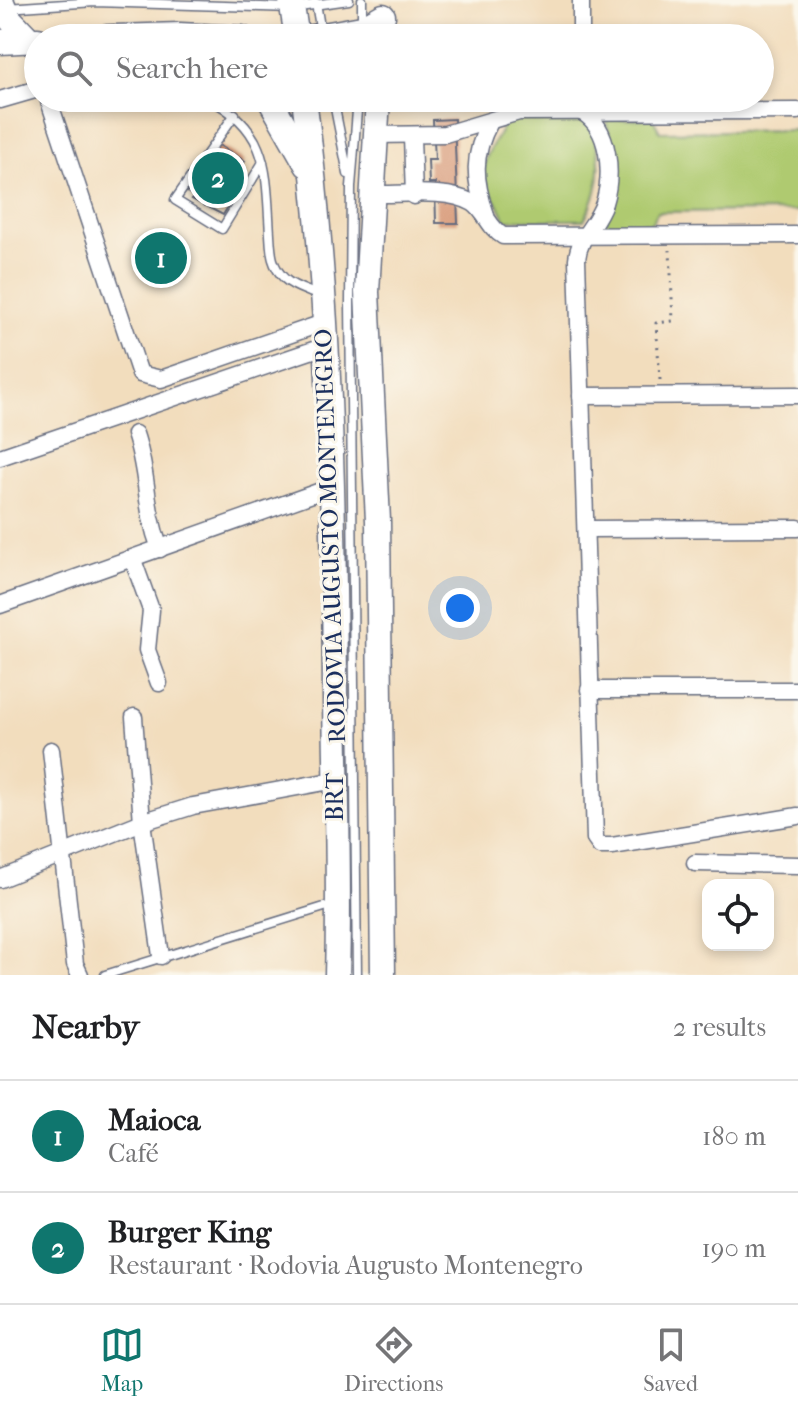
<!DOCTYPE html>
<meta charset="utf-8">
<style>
:root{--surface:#fff;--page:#f2f2f2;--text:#202124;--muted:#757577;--line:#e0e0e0;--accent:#0f766e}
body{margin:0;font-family:"IM FELL French Canon",serif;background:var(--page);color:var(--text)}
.controls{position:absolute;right:24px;bottom:24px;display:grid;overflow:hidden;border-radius:16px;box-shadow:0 4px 12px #0003}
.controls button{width:72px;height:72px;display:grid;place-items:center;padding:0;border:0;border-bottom:2px solid var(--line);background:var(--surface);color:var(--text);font:40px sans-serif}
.you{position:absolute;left:460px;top:608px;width:28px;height:28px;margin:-20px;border:6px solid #fff;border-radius:50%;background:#1a73e8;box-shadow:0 0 0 12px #1a73e833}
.badge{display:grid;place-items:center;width:52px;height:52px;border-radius:50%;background:var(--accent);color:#fff;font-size:26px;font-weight:700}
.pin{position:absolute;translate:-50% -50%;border:4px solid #fff;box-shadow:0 2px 8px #0006}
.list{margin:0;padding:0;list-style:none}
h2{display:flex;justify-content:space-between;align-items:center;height:104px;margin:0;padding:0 32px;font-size:34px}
h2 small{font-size:26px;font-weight:400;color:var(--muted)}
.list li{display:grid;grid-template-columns:52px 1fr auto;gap:24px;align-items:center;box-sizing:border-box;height:112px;padding:0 32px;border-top:2px solid var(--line)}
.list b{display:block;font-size:30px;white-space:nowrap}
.list p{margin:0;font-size:26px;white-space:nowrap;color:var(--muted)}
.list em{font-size:26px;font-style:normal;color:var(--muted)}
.icon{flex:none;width:44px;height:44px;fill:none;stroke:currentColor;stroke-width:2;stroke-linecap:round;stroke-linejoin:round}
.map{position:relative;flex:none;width:798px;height:975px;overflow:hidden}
.search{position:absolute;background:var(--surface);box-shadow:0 4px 12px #0003;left:24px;right:24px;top:24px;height:88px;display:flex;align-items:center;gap:20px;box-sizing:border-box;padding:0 28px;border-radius:44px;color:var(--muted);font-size:30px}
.sheet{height:328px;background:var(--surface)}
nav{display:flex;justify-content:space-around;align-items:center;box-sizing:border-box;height:112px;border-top:2px solid var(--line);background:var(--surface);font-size:22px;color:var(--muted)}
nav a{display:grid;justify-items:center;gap:4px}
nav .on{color:var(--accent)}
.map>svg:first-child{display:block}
</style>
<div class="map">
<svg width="798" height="975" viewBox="0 0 798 975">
<rect width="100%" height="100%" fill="#fbf7ec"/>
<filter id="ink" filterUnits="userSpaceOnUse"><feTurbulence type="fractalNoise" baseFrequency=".0125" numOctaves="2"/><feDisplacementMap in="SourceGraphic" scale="16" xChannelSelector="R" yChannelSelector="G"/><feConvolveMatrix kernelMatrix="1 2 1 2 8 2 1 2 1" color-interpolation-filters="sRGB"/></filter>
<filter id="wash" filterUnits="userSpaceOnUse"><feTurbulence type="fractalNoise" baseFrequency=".006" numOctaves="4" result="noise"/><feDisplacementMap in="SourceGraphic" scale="32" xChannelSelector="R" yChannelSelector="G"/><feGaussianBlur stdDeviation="1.8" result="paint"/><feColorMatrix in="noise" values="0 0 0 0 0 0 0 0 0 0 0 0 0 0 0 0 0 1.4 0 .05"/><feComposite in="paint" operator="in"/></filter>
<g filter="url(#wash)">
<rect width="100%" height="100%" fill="#f2ddbd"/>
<g fill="#afca70" stroke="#657c67" stroke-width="2">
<path d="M506,115H585C605,151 604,185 584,220H505C501,204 489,195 485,180C478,155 502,139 506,115Z"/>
<path d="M609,119H653L660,132L798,130V211L658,212L651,224L611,226L606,222C616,190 617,154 606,122Z"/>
</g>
<g id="blocks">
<g fill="#d79776">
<path d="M454,119L458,223H436L435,183H429L428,160H435L433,120Z"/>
<path d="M217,144L245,161L236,176L244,180L223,215L192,199L194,196L187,192Z"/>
</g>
</g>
</g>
<g filter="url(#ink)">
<use href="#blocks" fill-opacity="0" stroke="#666c7f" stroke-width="2"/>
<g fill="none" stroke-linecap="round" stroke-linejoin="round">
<g stroke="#666c7f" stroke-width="11">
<g id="lane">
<path d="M316,3L321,33"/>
<path d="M6,8L95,2L292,8L349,0"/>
<path d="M362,25V0"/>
<path d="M207,98C270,129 266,172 270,234C271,252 271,266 285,279C293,287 309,291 319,296"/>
<path d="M333,98L348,174"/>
<path d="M235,114L175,200L222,229L263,162"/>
<path d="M105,975L334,904"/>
<path d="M357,975L350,302L351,187L358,98"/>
</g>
</g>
<g stroke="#666c7f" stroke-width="19">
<g id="street">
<path d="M581,38V0"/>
<path d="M48,98L140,374L161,379L323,323"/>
<path d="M0,100L38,89"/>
<path d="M582,112C610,128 613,174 604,203C597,224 579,236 577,259L595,839L600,846H612L798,816"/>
<path d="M375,135L445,134L519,112L798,111"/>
<path d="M412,137L414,196"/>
<path d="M370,194C400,195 446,188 473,203C486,212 489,228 503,236L798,235"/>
<path d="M486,215C474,180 472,155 490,122"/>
<path d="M581,396L798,395"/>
<path d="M135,434C149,475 144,507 160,549"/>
<path d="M0,457L325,346"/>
<path d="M588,529L798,528"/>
<path d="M133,560L151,610L147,650L159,683"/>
<path d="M0,605L332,487"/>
<path d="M589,690H798"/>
<path d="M134,717L142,822L161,956"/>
<path d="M51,750L75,964L80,975"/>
<path d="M695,863L798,865"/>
<path d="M0,879L142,822L193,806L336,780"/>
</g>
</g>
<g stroke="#666c7f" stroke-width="27">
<g id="primary">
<path d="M1,0L8,17L30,40"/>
<path d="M291,0L297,38"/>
<path d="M83,38L180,35L242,38"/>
<path d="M306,38L362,28L383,16"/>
<path d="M0,42L38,40"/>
<path d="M269,98L307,165"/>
<path d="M304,98C330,296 334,497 335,696C336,789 340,882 337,975"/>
<path d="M378,98L367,292L378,521L383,975"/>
</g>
</g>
<path stroke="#666c7f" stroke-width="3" stroke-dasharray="2 6" stroke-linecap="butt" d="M660,380L656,323L673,321L670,250"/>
<use href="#lane" stroke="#fff" stroke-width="8"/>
<use href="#street" stroke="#fff" stroke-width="16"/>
<use href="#primary" stroke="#fff" stroke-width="24"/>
</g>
</g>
<g text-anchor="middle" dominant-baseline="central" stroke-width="6" stroke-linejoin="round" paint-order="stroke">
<g font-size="24" fill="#1b2f5e" stroke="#fbf7ec">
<text transform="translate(330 536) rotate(-92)">RODOVIA AUGUSTO MONTENEGRO</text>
<text transform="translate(335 797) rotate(-90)">BRT</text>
</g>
</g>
</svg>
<div class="controls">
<button><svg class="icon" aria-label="locate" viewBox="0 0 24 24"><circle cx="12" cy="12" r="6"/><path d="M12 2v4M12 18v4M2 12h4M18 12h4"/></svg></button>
</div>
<div class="you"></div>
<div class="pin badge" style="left:161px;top:258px">1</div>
<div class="pin badge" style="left:218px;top:178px">2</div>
<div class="search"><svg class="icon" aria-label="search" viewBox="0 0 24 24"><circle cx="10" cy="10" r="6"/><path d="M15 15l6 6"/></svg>Search here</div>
</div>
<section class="sheet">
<h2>Nearby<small>2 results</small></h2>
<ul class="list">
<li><span class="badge">1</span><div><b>Maioca</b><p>Café</p></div><em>180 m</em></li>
<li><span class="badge">2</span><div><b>Burger King</b><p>Restaurant · Rodovia Augusto Montenegro</p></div><em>190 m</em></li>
</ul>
</section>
<nav>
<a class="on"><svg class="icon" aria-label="map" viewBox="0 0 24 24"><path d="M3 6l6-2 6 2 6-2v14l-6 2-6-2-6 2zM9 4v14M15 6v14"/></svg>Map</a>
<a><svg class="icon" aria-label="directions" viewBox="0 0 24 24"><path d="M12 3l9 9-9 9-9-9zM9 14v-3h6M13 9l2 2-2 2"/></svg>Directions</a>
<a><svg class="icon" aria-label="saved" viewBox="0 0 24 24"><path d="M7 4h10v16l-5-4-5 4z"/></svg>Saved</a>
</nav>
